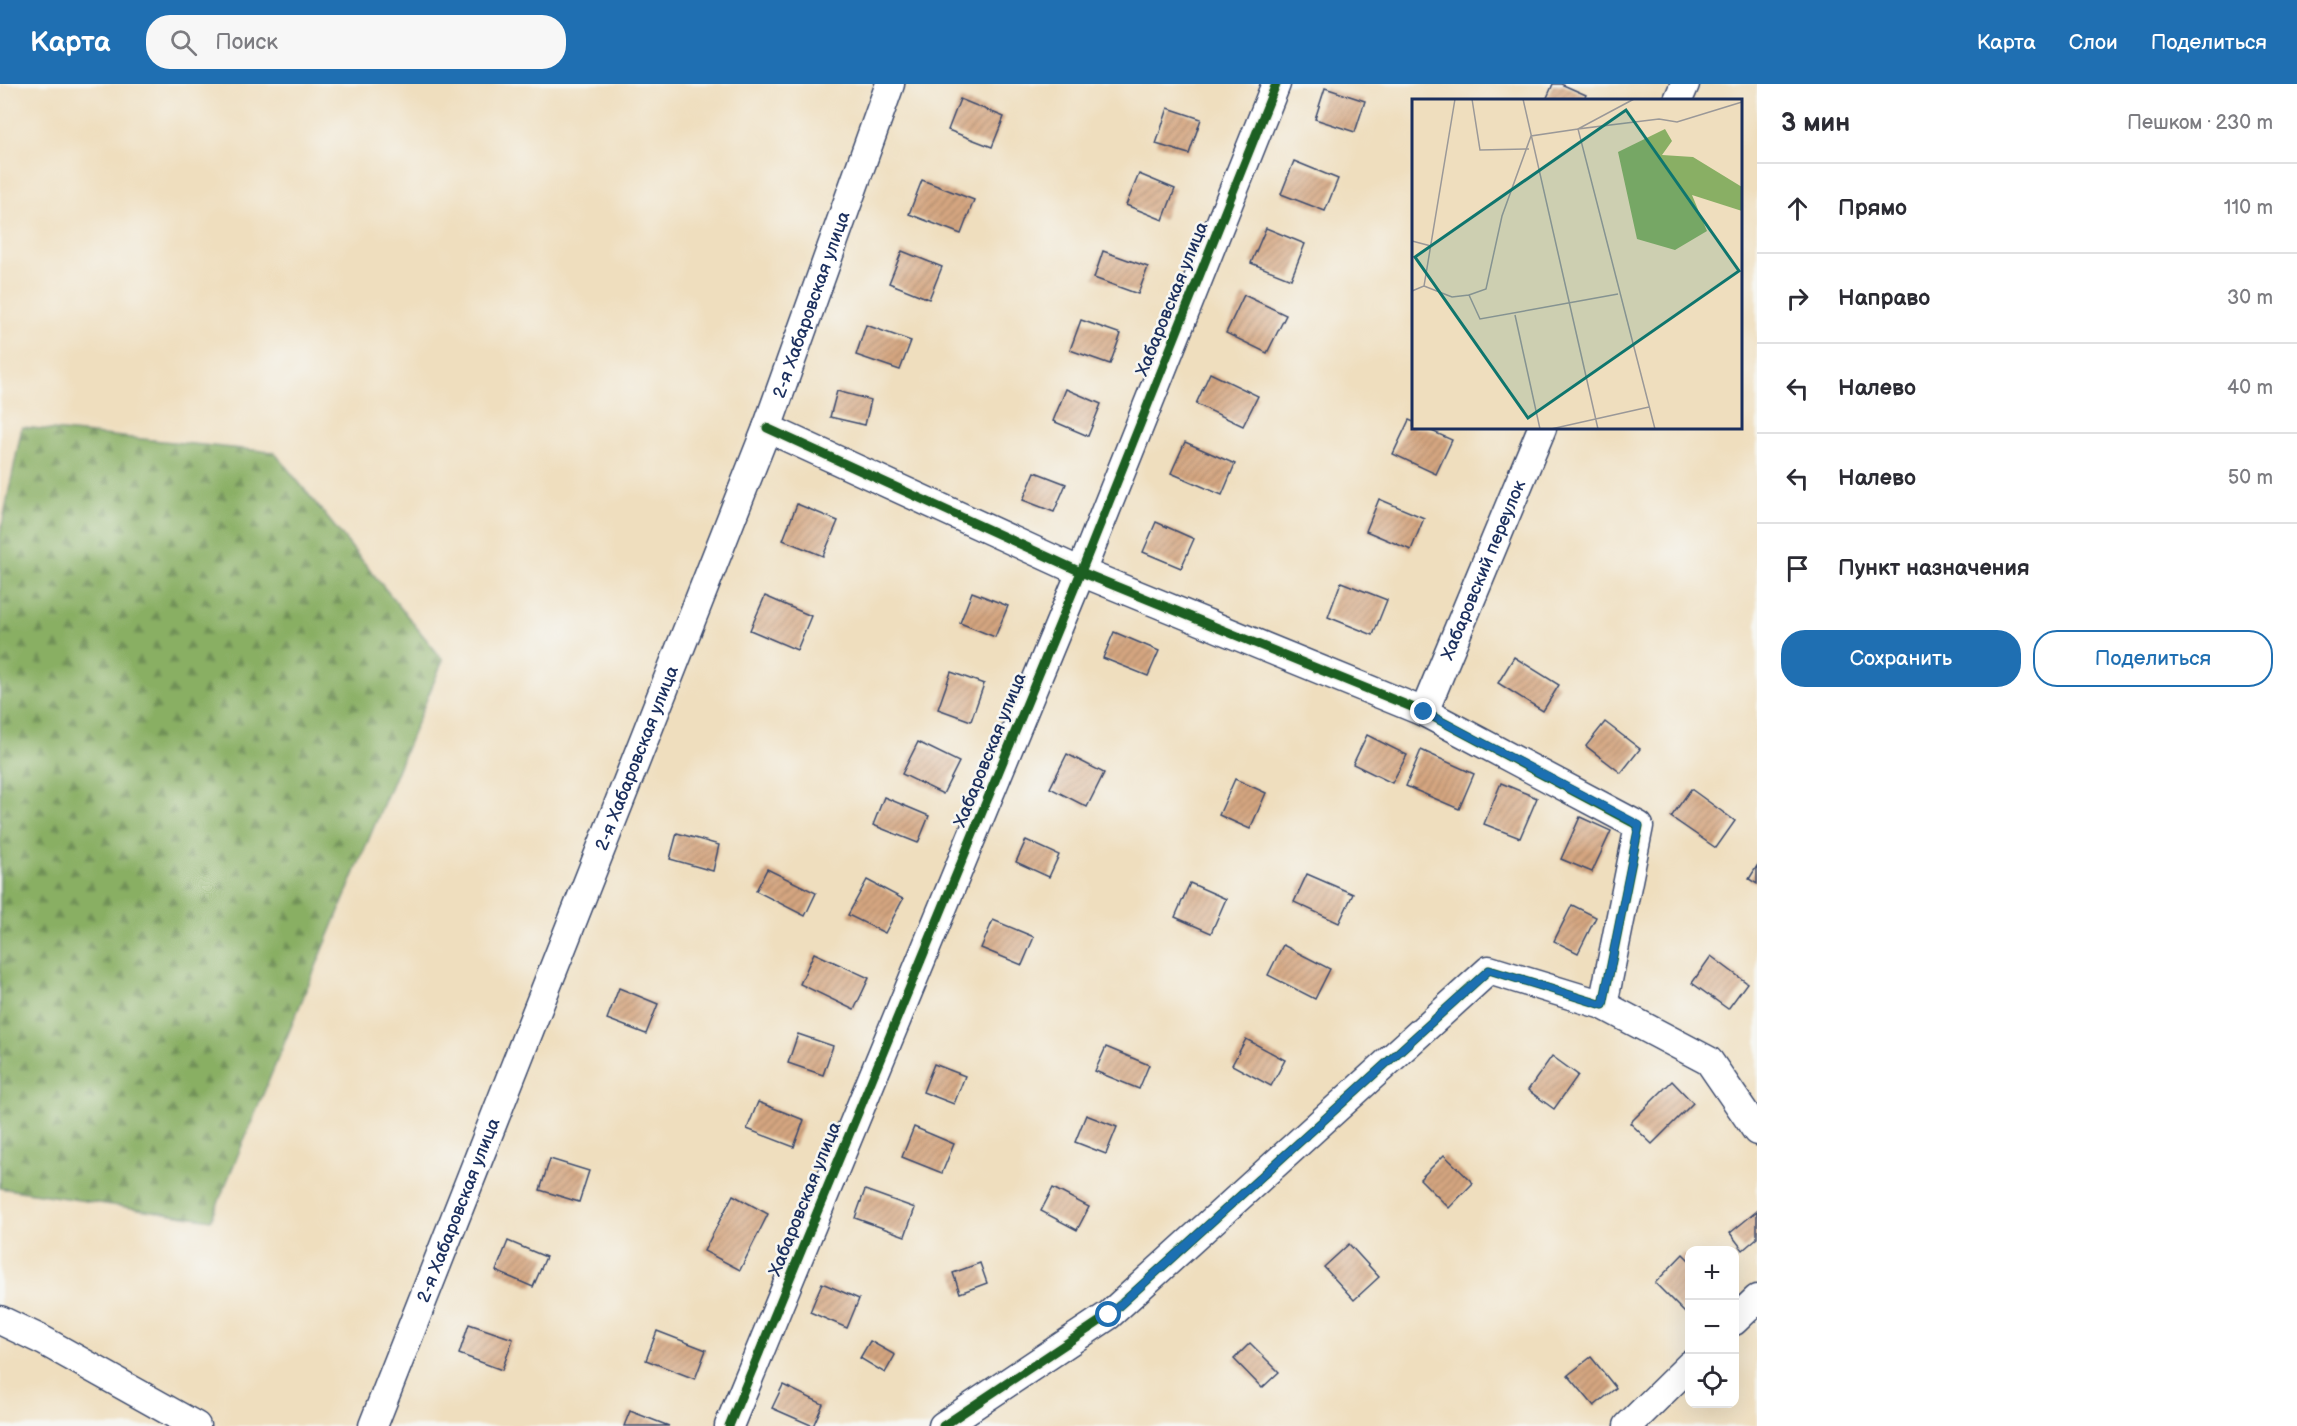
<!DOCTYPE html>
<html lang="ru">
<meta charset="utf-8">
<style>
:root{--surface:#fff;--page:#f7f7f7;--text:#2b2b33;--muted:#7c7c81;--line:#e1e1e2;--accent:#1f6fb2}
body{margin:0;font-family:"Balsamiq Sans",sans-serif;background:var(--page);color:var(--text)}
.controls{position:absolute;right:18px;bottom:18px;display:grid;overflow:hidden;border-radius:12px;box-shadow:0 6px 24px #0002}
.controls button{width:54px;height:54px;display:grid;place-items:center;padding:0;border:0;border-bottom:2px solid var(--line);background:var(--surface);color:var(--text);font:30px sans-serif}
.stop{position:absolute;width:18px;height:18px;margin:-14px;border:4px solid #1f6fb2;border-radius:50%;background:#fff}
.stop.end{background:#1f6fb2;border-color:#fff;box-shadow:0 2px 6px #0008}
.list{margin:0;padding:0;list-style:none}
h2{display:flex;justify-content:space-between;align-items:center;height:78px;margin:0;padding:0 24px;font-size:26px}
h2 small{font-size:20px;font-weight:400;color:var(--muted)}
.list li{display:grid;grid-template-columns:39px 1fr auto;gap:18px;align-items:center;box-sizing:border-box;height:90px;padding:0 24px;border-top:2px solid var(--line)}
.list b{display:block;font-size:22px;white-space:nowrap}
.list em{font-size:20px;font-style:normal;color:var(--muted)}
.actions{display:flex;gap:12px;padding:18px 24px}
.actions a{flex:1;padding:14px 0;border:2px solid var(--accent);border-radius:24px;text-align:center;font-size:21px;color:var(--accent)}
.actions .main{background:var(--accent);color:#fff}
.icon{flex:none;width:33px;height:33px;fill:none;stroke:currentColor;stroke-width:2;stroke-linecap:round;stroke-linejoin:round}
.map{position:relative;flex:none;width:1757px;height:1342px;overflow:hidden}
header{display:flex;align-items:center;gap:36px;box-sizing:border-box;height:84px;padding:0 30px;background:var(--accent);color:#fff}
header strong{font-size:28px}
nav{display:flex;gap:33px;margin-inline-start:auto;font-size:21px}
.search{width:420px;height:54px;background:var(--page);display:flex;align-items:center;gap:15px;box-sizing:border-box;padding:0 21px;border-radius:24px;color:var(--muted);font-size:22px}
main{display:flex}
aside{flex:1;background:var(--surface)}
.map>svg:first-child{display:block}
</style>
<header>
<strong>Карта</strong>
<div class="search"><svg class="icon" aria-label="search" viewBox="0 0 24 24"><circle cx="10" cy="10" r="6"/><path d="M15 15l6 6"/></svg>Поиск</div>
<nav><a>Карта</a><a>Слои</a><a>Поделиться</a></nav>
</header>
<main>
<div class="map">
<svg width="1757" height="1342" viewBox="0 0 1757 1342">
<defs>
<pattern id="forest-firs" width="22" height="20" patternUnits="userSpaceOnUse" patternTransform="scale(1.5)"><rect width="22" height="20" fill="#89af64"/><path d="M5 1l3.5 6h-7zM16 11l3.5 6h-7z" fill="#6f8f56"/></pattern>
<pattern id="building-hatch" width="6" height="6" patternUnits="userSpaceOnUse" patternTransform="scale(1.5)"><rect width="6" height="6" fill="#d5a680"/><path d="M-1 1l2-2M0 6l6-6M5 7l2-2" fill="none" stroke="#ac886c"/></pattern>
</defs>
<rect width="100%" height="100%" fill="#f6f6f2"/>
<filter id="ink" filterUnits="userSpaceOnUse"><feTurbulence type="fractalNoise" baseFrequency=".0167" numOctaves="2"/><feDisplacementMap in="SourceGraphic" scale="12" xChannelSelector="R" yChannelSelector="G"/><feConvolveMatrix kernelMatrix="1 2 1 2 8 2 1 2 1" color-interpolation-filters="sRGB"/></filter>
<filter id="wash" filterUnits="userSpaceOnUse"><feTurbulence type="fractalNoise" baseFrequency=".008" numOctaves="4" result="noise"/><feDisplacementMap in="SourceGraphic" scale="24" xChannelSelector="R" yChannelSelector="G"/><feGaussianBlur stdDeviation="1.35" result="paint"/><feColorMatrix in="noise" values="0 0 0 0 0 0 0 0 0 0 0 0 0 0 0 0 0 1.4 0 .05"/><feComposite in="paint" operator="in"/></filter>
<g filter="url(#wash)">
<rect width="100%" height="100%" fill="#efdebe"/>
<path fill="url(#forest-firs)" stroke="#526f61" stroke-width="1.5" d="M22,343L274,368L443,576L211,1136L0,1104V451Z"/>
<g id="blocks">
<g fill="url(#building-hatch)">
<path d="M1553,0H1561L1586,11L1584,16H1546Z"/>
<path d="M1325,4L1365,17L1355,48L1315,35Z"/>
<path d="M960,15L1004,33L992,63L948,46Z"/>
<path d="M1168,24L1201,35L1189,70L1156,60Z"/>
<path d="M1294,77L1338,95L1325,127L1281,110Z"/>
<path d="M1139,90L1175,105L1163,136L1126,121Z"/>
<path d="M922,96L974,116L961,150L909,130Z"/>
<path d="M1266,144L1305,160L1291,195L1251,179Z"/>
<path d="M902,167L942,183L929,215L889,199Z"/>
<path d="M1103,167L1148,183L1138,210L1094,194Z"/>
<path d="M1244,211L1286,231L1267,269L1226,249Z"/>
<path d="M1081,236L1121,250L1110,280L1070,266Z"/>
<path d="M866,241L911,257L900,286L856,271Z"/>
<path d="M1210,289L1258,312L1243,342L1196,320Z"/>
<path d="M1066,305L1101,320L1088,352L1053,337Z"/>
<path d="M837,307L871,316L865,341L830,333Z"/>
<path d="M1409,336L1414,338V344H1425L1452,356L1436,390L1393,370Z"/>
<path d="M1185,358L1235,380L1222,411L1171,389Z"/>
<path d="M1035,388L1066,400L1054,428L1023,416Z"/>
<path d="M1379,415L1424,434L1411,466L1366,447Z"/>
<path d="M797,420L838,437L823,472L783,456Z"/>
<path d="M1156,438L1194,455L1181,484L1143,468Z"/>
<path d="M1341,498L1387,516L1373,551L1328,533Z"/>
<path d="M972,508L1008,522L995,553L960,539Z"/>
<path d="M765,512L811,532L797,566L750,546Z"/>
<path d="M1114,548L1159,567L1148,592L1103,574Z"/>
<path d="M1514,573L1559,601L1543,627L1498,599Z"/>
<path d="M951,588L984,600L971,637L938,625Z"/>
<path d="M1605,638L1640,665L1621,689L1586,662Z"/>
<path d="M1367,651L1407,671L1392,699L1353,680Z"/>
<path d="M918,658L959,678L943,710L902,690Z"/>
<path d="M1421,666L1474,690L1459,725L1406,702Z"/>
<path d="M1067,670L1104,689L1087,723L1050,704Z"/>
<path d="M1235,695L1266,709L1250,745L1219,731Z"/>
<path d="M1501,699L1537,714L1520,754L1484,740Z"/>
<path d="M1691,705L1735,737L1716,764L1671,733Z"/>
<path d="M884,713L929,732L918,759L873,741Z"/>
<path d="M1580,733L1611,747L1592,788L1561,775Z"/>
<path d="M677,749L719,761L713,787L670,775Z"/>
<path d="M1026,756L1059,771L1049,793L1016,778Z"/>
<path d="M1757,782V800L1749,795Z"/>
<path d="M767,785L816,809L805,832L756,807Z"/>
<path d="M1307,790L1353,810L1339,839L1294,818Z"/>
<path d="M867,796L903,815L885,849L848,831Z"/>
<path d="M1190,799L1226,815L1211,849L1175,833Z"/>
<path d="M1572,821L1596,833L1578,869L1554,857Z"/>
<path d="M993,836L1034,853L1022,881L981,864Z"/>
<path d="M1283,861L1330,885L1315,915L1268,891Z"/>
<path d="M814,869L869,894L854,926L800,900Z"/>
<path d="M1711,872L1747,899L1728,925L1692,899Z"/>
<path d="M619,904L658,920L646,950L607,935Z"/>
<path d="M798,950L833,962L823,991L788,979Z"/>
<path d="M1246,955L1285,976L1271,1002L1232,981Z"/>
<path d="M1106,963L1149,981L1139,1005L1095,987Z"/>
<path d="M1552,972L1578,991L1554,1025L1528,1006Z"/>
<path d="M934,980L965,992L954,1020L923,1008Z"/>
<path d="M1672,997L1693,1019L1652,1060L1630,1039Z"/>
<path d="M758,1018L804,1036L794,1063L747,1045Z"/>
<path d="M1086,1031L1117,1043L1106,1070L1075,1058Z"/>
<path d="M914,1043L954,1060L942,1089L902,1073Z"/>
<path d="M1444,1071L1473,1099L1449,1124L1420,1095Z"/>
<path d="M550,1075L589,1087L579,1118L540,1106Z"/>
<path d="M1053,1104L1089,1123L1077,1146L1041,1127Z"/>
<path d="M865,1106L915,1124L905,1152L855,1134Z"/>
<path d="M733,1111L768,1130L740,1186L704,1167Z"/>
<path d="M1757,1127V1154L1743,1166L1730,1149Z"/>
<path d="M508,1157L546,1173L533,1203L496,1187Z"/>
<path d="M1349,1160L1379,1193L1354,1216L1324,1183Z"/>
<path d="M1683,1170L1690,1177V1225L1685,1229L1655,1199Z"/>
<path d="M980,1179L987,1199L960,1209L953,1189Z"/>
<path d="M822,1199L859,1215L847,1244L810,1228Z"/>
<path d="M469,1240L513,1255L502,1286L459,1270Z"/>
<path d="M657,1247L706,1266L695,1295L646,1276Z"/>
<path d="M870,1257L895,1271L885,1289L860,1274Z"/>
<path d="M1250,1259L1279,1288L1262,1304L1234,1275Z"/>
<path d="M1591,1273L1616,1304L1594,1322L1568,1291Z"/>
<path d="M783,1301L823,1320L813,1342L772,1324Z"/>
<path d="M630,1327L669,1342H624Z"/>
</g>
</g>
</g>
<g filter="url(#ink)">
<use href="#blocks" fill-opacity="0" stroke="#3b496c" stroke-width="1.5"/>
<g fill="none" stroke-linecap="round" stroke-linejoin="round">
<g stroke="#3b496c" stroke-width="31">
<g id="street">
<path d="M1678,16L1685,0"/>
<path d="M767,344L1081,488L1424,628L1639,742L1603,921L1489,886L1109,1231L943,1342"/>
<path id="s1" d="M1424,628L1542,344"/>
<path d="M1603,921L1709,977L1757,1047"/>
<path d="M0,1236L44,1257L196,1342"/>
<path d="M1734,1237L1757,1215"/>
<path id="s2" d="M373,1342L767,344L890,0"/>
<path d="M729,1342L1081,488L1276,0"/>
<path d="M1628,1342L1690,1281"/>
</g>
</g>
<use href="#street" stroke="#fff" stroke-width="28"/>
<g stroke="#f6f6f2" stroke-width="13">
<g id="cycleway">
<path d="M767,344L1081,488L1424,628L1639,742L1603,921L1489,886L1109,1231L943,1342"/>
<path d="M729,1342L1081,488L1276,0"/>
</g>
</g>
<use href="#cycleway" stroke="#1b5e20" stroke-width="9"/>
</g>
</g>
<g fill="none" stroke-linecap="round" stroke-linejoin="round" filter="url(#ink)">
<path stroke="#1f6fb2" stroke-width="8" d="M1109,1231L1489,886L1603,921L1639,741L1424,628"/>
</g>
<g text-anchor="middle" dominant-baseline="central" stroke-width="5" stroke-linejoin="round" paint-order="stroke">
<g font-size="18" fill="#1b2f5e" stroke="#f6f6f2">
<text transform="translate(1172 215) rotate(-68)">Хабаровская улица</text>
<text stroke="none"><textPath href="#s2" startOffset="1204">2-я Хабаровская улица</textPath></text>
<text stroke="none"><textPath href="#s1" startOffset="154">Хабаровский переулок</textPath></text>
<text transform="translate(990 666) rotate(-68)">Хабаровская улица</text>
<text stroke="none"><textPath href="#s2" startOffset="718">2-я Хабаровская улица</textPath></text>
<text transform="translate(805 1115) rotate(-68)">Хабаровская улица</text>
<text stroke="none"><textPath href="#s2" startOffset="232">2-я Хабаровская улица</textPath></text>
</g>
</g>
<g transform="translate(1412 15)">
<rect width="330" height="330" fill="#efdebe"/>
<path d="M253,30L260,42L250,56L281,58L330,88V112L280,96L295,132L263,151L225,140L206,53Z" fill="#89af64"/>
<path fill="none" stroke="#9a9898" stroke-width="1.5" d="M60,0L68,51L117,50M111,0L186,330M0,142L19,147M12,187L40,198L57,196M0,192L12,187L43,0M206,195L68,220L57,196L74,190L90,117L119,37L166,30L222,0M103,216L128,330M139,330L237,308M243,330L166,30L247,20L265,23L330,3"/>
<path fill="#0f766e" fill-opacity="0.15" stroke="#0f766e" stroke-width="3" d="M214,11L327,172L116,319L3,158Z"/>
<rect width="330" height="330" fill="none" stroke="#1b2f5e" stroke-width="3"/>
</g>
</svg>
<div class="controls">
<button>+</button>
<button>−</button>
<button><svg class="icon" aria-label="locate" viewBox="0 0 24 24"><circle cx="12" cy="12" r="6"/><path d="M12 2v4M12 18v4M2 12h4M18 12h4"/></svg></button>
</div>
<div class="stop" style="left:1109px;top:1231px"></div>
<div class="stop end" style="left:1424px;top:628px"></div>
</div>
<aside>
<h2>3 мин<small>Пешком · 230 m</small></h2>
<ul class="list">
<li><svg class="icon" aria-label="ahead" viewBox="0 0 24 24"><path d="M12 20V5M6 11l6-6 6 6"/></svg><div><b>Прямо</b></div><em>110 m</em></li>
<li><svg class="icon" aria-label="right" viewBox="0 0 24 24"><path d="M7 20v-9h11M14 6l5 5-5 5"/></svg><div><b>Направо</b></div><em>30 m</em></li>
<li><svg class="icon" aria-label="left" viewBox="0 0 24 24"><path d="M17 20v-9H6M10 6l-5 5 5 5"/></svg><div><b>Налево</b></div><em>40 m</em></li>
<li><svg class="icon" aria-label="left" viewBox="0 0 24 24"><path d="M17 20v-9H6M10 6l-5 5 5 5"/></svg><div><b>Налево</b></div><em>50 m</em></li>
<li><svg class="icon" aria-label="arrive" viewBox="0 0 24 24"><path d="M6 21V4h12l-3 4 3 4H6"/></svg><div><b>Пункт назначения</b></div></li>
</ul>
<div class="actions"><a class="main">Сохранить</a><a>Поделиться</a></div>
</aside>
</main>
